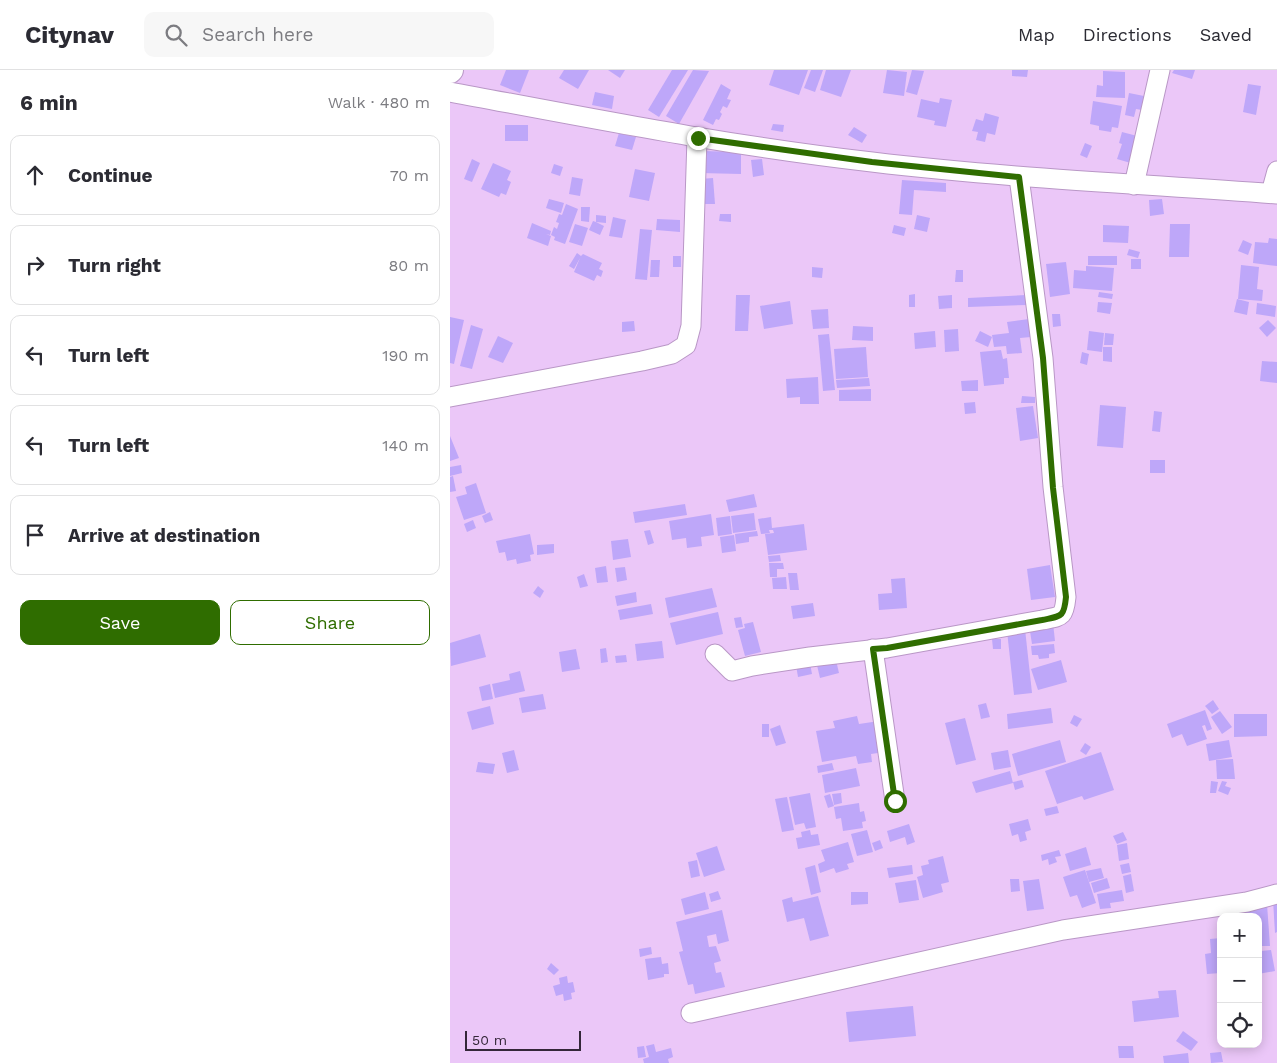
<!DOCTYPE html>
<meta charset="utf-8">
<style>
:root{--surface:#fff;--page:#f7f7f7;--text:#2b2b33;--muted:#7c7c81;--line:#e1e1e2;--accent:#2f6d00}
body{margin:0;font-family:"Work Sans",sans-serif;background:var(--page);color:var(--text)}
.controls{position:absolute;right:15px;bottom:15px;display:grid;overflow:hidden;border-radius:10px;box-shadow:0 2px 12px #0003}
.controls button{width:45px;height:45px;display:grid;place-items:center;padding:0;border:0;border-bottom:1px solid var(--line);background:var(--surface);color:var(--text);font:25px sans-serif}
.scale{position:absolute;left:15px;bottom:12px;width:116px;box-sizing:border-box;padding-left:5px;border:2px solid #342739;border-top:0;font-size:14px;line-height:18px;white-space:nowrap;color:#342739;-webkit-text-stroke:4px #ebc7f8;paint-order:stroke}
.stop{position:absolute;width:15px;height:15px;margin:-11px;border:4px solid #2f6d00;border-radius:50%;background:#fff}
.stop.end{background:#2f6d00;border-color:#fff;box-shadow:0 1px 5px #0008}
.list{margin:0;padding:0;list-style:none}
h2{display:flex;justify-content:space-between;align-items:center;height:65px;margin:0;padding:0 20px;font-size:21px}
h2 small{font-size:16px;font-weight:400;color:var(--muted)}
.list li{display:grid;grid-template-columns:32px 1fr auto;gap:15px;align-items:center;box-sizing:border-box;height:80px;margin:0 10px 10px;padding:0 10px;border:1px solid var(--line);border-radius:10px}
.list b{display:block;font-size:19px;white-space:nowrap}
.list em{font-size:16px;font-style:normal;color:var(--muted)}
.actions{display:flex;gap:10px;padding:15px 20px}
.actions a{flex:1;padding:11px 0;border:1px solid var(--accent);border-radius:10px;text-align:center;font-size:18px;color:var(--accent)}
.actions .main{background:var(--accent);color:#fff}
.icon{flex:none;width:28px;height:28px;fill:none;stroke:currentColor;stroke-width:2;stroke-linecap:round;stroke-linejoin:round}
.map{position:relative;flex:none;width:827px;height:993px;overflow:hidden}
header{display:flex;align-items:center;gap:30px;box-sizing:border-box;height:70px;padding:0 25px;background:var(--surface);border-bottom:1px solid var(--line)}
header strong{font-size:24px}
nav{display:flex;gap:28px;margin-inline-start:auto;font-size:18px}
.search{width:350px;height:45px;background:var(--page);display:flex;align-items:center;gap:12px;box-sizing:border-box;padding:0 18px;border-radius:10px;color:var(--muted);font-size:19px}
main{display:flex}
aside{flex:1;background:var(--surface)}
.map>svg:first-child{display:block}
</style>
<header>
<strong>Citynav</strong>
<div class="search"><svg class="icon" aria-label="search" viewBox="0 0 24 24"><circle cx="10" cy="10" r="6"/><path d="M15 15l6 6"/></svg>Search here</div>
<nav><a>Map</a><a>Directions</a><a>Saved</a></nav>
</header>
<main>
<aside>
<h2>6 min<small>Walk · 480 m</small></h2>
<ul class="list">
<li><svg class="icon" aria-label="ahead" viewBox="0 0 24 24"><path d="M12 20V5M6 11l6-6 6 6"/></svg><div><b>Continue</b></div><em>70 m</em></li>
<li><svg class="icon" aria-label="right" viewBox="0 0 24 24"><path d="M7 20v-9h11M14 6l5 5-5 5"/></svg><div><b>Turn right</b></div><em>80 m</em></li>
<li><svg class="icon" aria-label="left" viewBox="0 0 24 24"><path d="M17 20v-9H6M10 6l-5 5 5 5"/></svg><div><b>Turn left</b></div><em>190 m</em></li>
<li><svg class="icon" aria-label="left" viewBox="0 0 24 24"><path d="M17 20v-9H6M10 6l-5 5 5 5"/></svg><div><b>Turn left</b></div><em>140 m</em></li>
<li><svg class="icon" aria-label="arrive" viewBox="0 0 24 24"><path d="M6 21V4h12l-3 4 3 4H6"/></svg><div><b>Arrive at destination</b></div></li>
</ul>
<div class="actions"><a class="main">Save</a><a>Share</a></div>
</aside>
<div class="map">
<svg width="827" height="993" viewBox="0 0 827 993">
<rect width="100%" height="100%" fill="#ebc7f8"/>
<g fill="#bea7f9">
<path d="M56,0H79L70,23L50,15Z"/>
<path d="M114,0H139L128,19L109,8Z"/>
<path d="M158,0H175L170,8Z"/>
<path d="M222,0H238L209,47L198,40Z"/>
<path d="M243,0L259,1L229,54L216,46Z"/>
<path d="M324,0H358L349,25L319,15Z"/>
<path d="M361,0H373L365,22L354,18Z"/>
<path d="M376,0H401L391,27L370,20Z"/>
<path d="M437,0L457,2L454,26L433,23Z"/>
<path d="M462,0L474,1L467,25L456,22Z"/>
<path d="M562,0H578L577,7L562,6Z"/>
<path d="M724,0H745L742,9L722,3Z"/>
<path d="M653,1L675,2V28L646,27L647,15L653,16Z"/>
<path d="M271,14L281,20L277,29L281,30L277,38L273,36L270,42L272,44L269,50L266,49L263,55L253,50Z"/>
<path d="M798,14L811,16L806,45L793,42Z"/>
<path d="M145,22L164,26L162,39L142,35Z"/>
<path d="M679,23L694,26L692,40L686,39L684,47L675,45Z"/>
<path d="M490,28L502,30L496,57L484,55L485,51L467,47L471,29L489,33Z"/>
<path d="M643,31L672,36L668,58L662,57L661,62L649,60V56L640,54Z"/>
<path d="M535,43L549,47L545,65L537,63L535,72L526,70L528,62L522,61L526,49L533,51Z"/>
<path d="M323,54L334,55L333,62L321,60Z"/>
<rect x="55" y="55" width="23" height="16"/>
<path d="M404,57L417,65L412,73L398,65Z"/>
<path d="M672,62L691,67L684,94L667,89L672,74L669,73Z"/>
<path d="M169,63L186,67L182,80L165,76Z"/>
<path d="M635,73L642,76L637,88L630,85Z"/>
<path d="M251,81L291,82V104L250,103Z"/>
<path d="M22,89L30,93L22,112L14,109Z"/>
<path d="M312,89L314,105L303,107L301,90Z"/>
<path d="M43,93L61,101L57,110L61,112L56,125L51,123L49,127L31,119Z"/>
<path d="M104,94L113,97L110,106L101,103Z"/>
<path d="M185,99L205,103L199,131L179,127Z"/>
<path d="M122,107L133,109L130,126L119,124Z"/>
<path d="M263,108L265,134H251L250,109Z"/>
<path d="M452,110L496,113V122L464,120L462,145L449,144Z"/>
<path d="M99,129L114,133L111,143L96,138Z"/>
<path d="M712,129L714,144L700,146L699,130Z"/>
<path d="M116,134L128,139L115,174L104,170L105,167L101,165L104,157L107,159L109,153L106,152L109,144L112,145Z"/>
<path d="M131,137H140L139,152L131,151Z"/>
<path d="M270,144H281V152L269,151Z"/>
<path d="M146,145L156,146V153L146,152L154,156L150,165L139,160L143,151L146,152Z"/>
<path d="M467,145L480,148L477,162L464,159Z"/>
<path d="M163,147L176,150L172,168L159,166Z"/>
<path d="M207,149L230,150V162L206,160Z"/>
<path d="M82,153L101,161L100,165L96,164L101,166L98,176L77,168Z"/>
<path d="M125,154L138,158L132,176L119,172Z"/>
<path d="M720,154H740L739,187H719Z"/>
<path d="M444,155L456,158L454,166L442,163Z"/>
<path d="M653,155L679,156L678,173L653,172Z"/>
<path d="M190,159L202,160L197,210L185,209Z"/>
<path d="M819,168L827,169V196L803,193L805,172L818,173Z"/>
<path d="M793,170L802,174L798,185L788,181Z"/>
<path d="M679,179L690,182L688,188L677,185Z"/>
<path d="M127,183L131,186L133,184L152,193L149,199L153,201L151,207L147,205L144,211L124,202L130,188L124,199L119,196Z"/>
<rect x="223" y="186" width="8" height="11"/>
<rect x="638" y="186" width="29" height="9"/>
<rect x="681" y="189" width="10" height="10"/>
<path d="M201,190H210L209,207H200Z"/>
<path d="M616,192L620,224L600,227L596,194Z"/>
<path d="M791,195L809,197L807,219L813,220L812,231L788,229Z"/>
<path d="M636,196L664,198L662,221L623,218L624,200L636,201Z"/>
<path d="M362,197L373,198L372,208L362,207Z"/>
<path d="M506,200H513V212H505Z"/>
<path d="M649,222L663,224L662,229L648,227Z"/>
<path d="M465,224V237H459V225Z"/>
<path d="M286,225H300L298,261H285Z"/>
<path d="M502,225V238L489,239L488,226Z"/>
<path d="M576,225L577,235L518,237V228Z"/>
<path d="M787,229L799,232L797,245L784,242Z"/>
<path d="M340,231L343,254L314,259L310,236Z"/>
<path d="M648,232L662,233L660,244L647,242Z"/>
<path d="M807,233L826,236L825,247L806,244Z"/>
<path d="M378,239L379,258L363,259L361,240Z"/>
<path d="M602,244H610L611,256L603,257Z"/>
<path d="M0,247L14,250L4,294L0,293Z"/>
<path d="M579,249L581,267L570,268L572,283L557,284L556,276L544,277L542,265L559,263L557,252Z"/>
<path d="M818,250L826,258L817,267L809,258Z"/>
<path d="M184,251L185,261L172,262V252Z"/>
<path d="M21,255L33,259L22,299L10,296Z"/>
<path d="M403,256L423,257V271L402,270Z"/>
<path d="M508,259L509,281L495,282L494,260Z"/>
<path d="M485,261L486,277L465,279L464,263Z"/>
<path d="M530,261L542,267L538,277L525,271Z"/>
<path d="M639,261L654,263L652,282L637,280Z"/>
<path d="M655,263L664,264L663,275H654Z"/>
<path d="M379,264L385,320L373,321L368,265Z"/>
<path d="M48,266L63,273L53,293L38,287Z"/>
<path d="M416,277L418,307L386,309L384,279Z"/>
<path d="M653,277H662V292L653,291Z"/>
<path d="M551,280L553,289L557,288L559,308H554V314L534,316L530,282Z"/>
<path d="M632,282L639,284L637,295L630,293Z"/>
<path d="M812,291L827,292V313L810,311Z"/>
<path d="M368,307L369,334H350V327L337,328L336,309Z"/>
<path d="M419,308L420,316L387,318L386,310Z"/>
<path d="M528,310V321H512L511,311Z"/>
<path d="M421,319V331H389V320Z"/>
<path d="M572,326L585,327V333H571Z"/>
<path d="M525,332L526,343L515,344L514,333Z"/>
<path d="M650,335L676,337L673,378L647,376Z"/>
<path d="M583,336L588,368L570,371L566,338Z"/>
<path d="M704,341L712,342L710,362L702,361Z"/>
<path d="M0,366L9,388L0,391Z"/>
<rect x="700" y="390" width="15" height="13"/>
<path d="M11,395L12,403L0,406V397Z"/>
<path d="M3,406L6,421L0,422V407Z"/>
<path d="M26,413L36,443L14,450L6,427L17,424L15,417Z"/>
<path d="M304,424L307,437L279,442L276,430Z"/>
<path d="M235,434L237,445L185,453L183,442Z"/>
<path d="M40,442L43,450L35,453L32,446Z"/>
<path d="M304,443L306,460L283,463L281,446Z"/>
<path d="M261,444L264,465L251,467L252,476L237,478L236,468L222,470L219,451Z"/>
<path d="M280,446L282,464L268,466L266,448Z"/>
<path d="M321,447L322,458L354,454L357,480L318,485L315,464L324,463L323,460H319L320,463L311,464L308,449Z"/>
<path d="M23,450L26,458L17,462L14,454Z"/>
<path d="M200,460L204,473L198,475L194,461Z"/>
<path d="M307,461L308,466L299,467V472L286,474L285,464Z"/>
<path d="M80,464L84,484L80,485L81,491L67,494L66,489L57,491L55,482L49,483L46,471Z"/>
<path d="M284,465L286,481L272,483L270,467Z"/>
<path d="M178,469L181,487L163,490L161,471Z"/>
<path d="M104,474V483L87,485V475Z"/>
<path d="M330,485L331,491L319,492L318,486Z"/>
<path d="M319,493H333L334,499H327V507H320Z"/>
<path d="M600,495L605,527L581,530L577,499Z"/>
<path d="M156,496L158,512L147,513L145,498Z"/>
<path d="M175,497L177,510L167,512L165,498Z"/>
<path d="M338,503H347L349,520H340Z"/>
<path d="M134,504L138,516L130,518L127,507Z"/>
<path d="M336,507L337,519H323L322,508Z"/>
<path d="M455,508L457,538L429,540L428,524L442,523L441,509Z"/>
<path d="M88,516L94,521L90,528L83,523Z"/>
<path d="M262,518L267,537L219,548L215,528Z"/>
<path d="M186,522L187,532L167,536L165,526Z"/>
<path d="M363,533L365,546L343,549L341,536Z"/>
<path d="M201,534L203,544L170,550L168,540Z"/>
<path d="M268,542L273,564L226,575L220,553Z"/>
<path d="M291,547L293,557L286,558L284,548Z"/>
<path d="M303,552L311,582L295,586L288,560L295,558L294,554Z"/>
<path d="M603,553L605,571L582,574L579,555Z"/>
<path d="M575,559L582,623L564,625L557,561Z"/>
<path d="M30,564L36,587L1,596L0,573Z"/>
<path d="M542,569H551V579H543Z"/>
<path d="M212,571L214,588L187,591L185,574Z"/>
<path d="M604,574L605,583L599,584V588L589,589L588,585H582L581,576Z"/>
<path d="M156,578L158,592L151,593L150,579Z"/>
<path d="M126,579L130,599L112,602L109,582Z"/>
<path d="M176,585L177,592L166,593L165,586Z"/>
<path d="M385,586L389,603L370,608L366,591Z"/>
<path d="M611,590L617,612L588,620L581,599Z"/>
<path d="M360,593L362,604L348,607L346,595Z"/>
<path d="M70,601L75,621L45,628L42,614L60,610L59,604Z"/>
<path d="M40,614L43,629L32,631L29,617Z"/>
<path d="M93,624L96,639L72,643L69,628Z"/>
<path d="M763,630L769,639L762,644L755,636Z"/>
<path d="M536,633L540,647L531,649L528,635Z"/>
<path d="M40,636L44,654L22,660L17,642Z"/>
<path d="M601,638L603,653L558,659L557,644Z"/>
<path d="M755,640L762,659L757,661L755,655L752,656L757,669L737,676L732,664L722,668L717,654Z"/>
<path d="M770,641L782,657L772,664L761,647Z"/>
<path d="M784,644H817V666L784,667Z"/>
<path d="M624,645L632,649L627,657L620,653Z"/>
<path d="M407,646L409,654L429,651L435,682L421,684L422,692L408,694L406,686L372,692L366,661L385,658L383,651Z"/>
<path d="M515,648L526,690L506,695L495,653Z"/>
<rect x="312" y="654" width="7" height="13"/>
<path d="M330,655L336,673L326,676L320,659Z"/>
<path d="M610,670L616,692L568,706L562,684Z"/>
<path d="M779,670L782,687L759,691L756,674Z"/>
<path d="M635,673L641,677L636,685L630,681Z"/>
<path d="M64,680L69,700L57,703L52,683Z"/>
<path d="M558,680L561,697L544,700L541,683Z"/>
<path d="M651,682L664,720L634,730L632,726L607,734L595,701Z"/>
<path d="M783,689L785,709H767L766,690Z"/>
<path d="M28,692L45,694L43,704L26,702Z"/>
<path d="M382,693L384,700L368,703L367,696Z"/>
<path d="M406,698L410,716L375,723L372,705Z"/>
<path d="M560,701L563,713L526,723L522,712Z"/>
<path d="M572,710L574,717L565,720L563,712Z"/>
<path d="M761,711L768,712L766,723H760Z"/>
<path d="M772,711L777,712L775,716L781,718L778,725L768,721Z"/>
<path d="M360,723L366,757L356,759L354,753L345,755L339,727Z"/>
<path d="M391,723L392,733L384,735L382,724Z"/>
<path d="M380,724L384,736L378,738L374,726Z"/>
<path d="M337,727L344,760L332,762L325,729Z"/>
<path d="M409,733L410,742L414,741L416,751L412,752L413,758L393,761L391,748L386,749L384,737Z"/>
<path d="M607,736L609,743L596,746L594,739Z"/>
<path d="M578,749L581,760L575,762L577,770L570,772L568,764L562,766L559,754Z"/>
<path d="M459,754L465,772L457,775L455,767L440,772L437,761Z"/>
<path d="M360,760L361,765L368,764L370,775L348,779L346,768L352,767L351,762Z"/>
<path d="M417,760L423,782L407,786L401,764Z"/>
<path d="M673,762L677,770L667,774L663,766Z"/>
<path d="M430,770L433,778L425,781L422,773Z"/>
<path d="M398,772L404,792L397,794L399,799L386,803L384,798L370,803L368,794L375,791L371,780Z"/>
<path d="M677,773L679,789L669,791L667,775Z"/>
<path d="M267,776L275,800L254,807L246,783Z"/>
<path d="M636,777L641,795L620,801L615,784Z"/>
<path d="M609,780L611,786L605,787L607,792L599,795L598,789L592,791L591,785Z"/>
<path d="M493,786L499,812L491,814L493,822L473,828L467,807L473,805L471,796L479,794L478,790Z"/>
<path d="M247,790L250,806L241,808L238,792Z"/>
<path d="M679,793L681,802L672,804L670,795Z"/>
<path d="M365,795L371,822L361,825L355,798Z"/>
<path d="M462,795L463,804L439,808L437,798Z"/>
<path d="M651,798L654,808L639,812L636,801Z"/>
<path d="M635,800L646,833L632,838L627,825L620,827L613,807Z"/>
<path d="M681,804L684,821L676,823L673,806Z"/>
<path d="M657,808L660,818L644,823L641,813Z"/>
<path d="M560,809H569L570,821L561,822Z"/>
<path d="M589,809L594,839L577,841L573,811Z"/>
<path d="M466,810L469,830L449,833L445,813Z"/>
<path d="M672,820L674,831L660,833L661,838L650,839L647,824Z"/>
<path d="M268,821L271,829L261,832L259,824Z"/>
<path d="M255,822L259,839L235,845L231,829Z"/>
<path d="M401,822H418V834L401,835Z"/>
<path d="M368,826L379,866L360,871L354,848L337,852L332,830L342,827L343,832Z"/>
<path d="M827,829V862L825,863L823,830Z"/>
<path d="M817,834L820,876H808V847H791L790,836Z"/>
<path d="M272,840L279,871L268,874L266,864L257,866L259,877L266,876L271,891L264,893L266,903L271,902L275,917L245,924L243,914L238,915L229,882L233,881L226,852Z"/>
<path d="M771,868V903L757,904L755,884L761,883L760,869Z"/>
<path d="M201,877L202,884L190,887L189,879Z"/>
<path d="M821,880L825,901L808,904V889H812L811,881Z"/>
<path d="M211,887L212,894L218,893L219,904H214V907L198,910L195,889Z"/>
<path d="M101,893L109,900L104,905L97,899Z"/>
<path d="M117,906L118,913L123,912L125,922L121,923L122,929L114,931L113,924L106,926L103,916L110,914L109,908Z"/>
<path d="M726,920L729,947L684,952L682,931L709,928L708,921Z"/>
<path d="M463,936L466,966L399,972L396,942Z"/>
<path d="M733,961L748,972L741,981L726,971Z"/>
<path d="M204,974L206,982L221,978L223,987L218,989L219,993H194L193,989L199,987L196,976Z"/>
<path d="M194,976L196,987L188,988L187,977Z"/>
<path d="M668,976H683L684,988H669Z"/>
<path d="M771,982L773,992L761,993L760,983Z"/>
<path d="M738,983L739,993H714L713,986Z"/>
</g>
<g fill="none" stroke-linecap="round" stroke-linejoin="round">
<g stroke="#b997c6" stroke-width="21">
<g id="minor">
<path d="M0,22C140,48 280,76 422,92C556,108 692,114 827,124"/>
<path d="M684,115L710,0"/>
<path d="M821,123L827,101"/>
<path d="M0,327L192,291L222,284L236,275L241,256L247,68"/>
<path d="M423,579L445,731"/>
<path d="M265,584L282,601L302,596L360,587L437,578L592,550C611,546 614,548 616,527L603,417L593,288L569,107"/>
<path d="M241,943L613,860L797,832L827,824"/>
</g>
</g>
<g stroke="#b997c6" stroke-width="26">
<path id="tertiary" d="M0,1L1,0"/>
</g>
<use href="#minor" stroke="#fff" stroke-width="19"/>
<use href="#tertiary" stroke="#fff" stroke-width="24"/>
</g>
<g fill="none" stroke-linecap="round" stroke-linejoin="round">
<path stroke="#2f6d00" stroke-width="6" d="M248,68L422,92L569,107L593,288L603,418L616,527C614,548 611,546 592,550L437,578L423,579L445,731"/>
</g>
</svg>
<div class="controls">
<button>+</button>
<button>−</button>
<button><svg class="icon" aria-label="locate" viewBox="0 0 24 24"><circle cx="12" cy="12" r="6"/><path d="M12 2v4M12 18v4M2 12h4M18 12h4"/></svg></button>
</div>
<div class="scale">50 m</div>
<div class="stop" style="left:445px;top:731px"></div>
<div class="stop end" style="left:248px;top:68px"></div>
</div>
</main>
